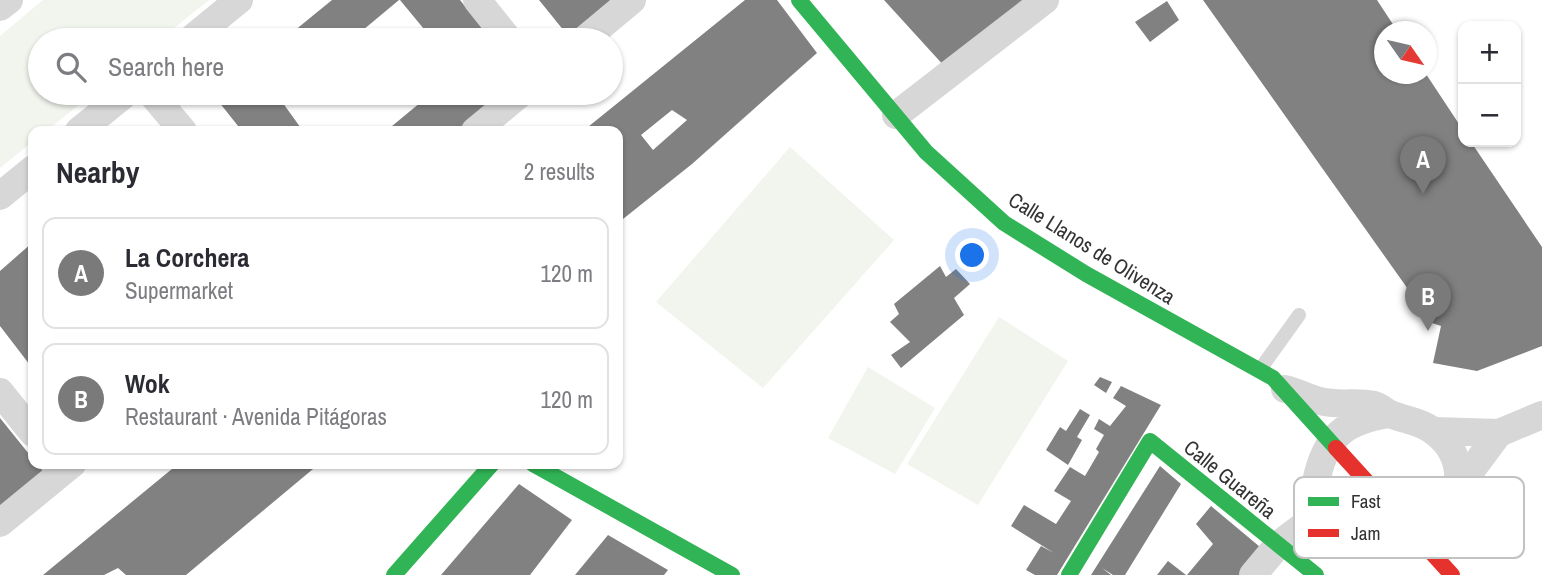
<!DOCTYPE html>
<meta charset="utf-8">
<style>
:root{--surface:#fff;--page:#f7f7f7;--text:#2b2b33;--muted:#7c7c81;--line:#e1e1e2;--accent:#7a7a7a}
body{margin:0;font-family:"Archivo Narrow",sans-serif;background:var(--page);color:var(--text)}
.controls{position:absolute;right:21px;top:21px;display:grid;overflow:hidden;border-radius:14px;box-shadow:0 2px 5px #0004}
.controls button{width:63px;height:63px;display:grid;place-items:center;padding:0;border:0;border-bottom:2px solid var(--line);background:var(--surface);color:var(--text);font:35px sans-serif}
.compass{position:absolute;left:1374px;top:21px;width:63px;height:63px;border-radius:50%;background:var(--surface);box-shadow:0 2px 5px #0004;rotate:124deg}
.you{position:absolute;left:973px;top:256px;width:24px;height:24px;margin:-18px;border:5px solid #fff;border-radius:50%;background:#1a73e8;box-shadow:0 0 0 10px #1a73e833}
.badge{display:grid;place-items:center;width:46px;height:46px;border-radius:50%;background:var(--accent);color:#fff;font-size:23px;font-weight:700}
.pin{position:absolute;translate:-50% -58px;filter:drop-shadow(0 2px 4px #0008)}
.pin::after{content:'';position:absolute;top:37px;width:24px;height:21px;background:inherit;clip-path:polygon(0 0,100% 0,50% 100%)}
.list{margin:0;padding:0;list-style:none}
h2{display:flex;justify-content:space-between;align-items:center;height:91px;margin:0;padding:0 28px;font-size:30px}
h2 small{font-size:23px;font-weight:400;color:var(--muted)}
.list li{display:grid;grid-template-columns:46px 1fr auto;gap:21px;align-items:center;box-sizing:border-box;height:112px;margin:0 14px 14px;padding:0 14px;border:2px solid var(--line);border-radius:14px}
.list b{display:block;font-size:26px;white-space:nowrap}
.list p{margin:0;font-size:23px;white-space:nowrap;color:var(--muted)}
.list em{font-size:23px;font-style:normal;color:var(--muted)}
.icon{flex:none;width:38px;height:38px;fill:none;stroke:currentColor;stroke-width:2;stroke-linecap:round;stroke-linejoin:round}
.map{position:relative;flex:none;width:1542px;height:575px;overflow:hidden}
.search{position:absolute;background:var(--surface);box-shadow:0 2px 5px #0004;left:28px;top:28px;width:595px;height:77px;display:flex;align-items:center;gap:18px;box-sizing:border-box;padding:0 24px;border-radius:38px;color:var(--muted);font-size:26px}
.panel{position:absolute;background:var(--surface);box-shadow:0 2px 5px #0004;left:28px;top:126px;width:595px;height:343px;border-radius:14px}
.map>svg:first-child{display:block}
</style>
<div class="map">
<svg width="1542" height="575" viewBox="0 0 1542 575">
<rect width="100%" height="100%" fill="#fff"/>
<g fill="#f1f5ed">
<path d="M43,0H209L159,40H40V93H94L46,131H33V141L0,168V36Z"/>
<path d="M790,147L894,240L763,388L656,302Z"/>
<path d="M999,317L1068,361L978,505L907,464Z"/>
<path d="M868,367L935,408L895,474L828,438Z"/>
</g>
<g fill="#818181" fill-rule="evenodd">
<path d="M332,0H399L351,40H283Z"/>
<path d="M400,0H460L492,40H433Z"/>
<path d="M539,0H613L569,37Z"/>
<path d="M745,0H777L817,53L692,164L618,223V131H583ZM672,110L687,120L653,150L641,135Z"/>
<path d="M884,0H1025L946,68Z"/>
<path d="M1203,0H1377L1398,32H1384V74H1426L1463,130V142H1471L1542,247V346L1477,371L1433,363L1441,326L1432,323Z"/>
<path d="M1167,1L1179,20L1150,42L1135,22Z"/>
<path d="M220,93H288L280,99L303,131H242L215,97Z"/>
<path d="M432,93H506L459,131H386Z"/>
<path d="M33,242V369L0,326V271Z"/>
<path d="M940,266L946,277L956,269L970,284L954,298L964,315L901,368L891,355L910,342L890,322L899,314L894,304Z"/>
<path d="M1100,377L1112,382L1106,393L1094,385Z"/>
<path d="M1121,386L1161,405L1057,575H1035L1026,570L1041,546L1054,553L1011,526L1024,505L1056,524L1071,501L1054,491L1070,467L1085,476L1099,452L1096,449L1104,435L1094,429L1099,419L1110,426L1126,406L1113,398Z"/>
<path d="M1080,409L1090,415L1077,437L1082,440L1068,465L1046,450L1060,427L1066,431Z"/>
<path d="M0,418L33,459V464H37L44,472L0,510Z"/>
<path d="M178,464H319L186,575H126L118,568L104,575H43Z"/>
<path d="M1160,466L1181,484L1125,575H1113L1102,568L1111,575H1091Z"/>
<path d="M519,484L572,520L530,575H441Z"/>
<path d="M1211,506L1266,552L1247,575H1187L1213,544L1196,524Z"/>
<path d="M608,535L668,570L664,575H575Z"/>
<path d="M1168,561L1186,575H1157Z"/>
</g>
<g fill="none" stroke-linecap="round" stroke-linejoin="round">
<path stroke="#d7d7d7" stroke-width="14" d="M1261,368L1299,315"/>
<g stroke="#d7d7d7" stroke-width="28">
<path d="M477,0L509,40"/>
<path d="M0,7L9,0"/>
<path d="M190,40L239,0"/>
<path d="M584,40L632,0"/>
<path d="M151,93L183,131"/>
<path d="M896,115L1045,0"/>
<path d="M79,131L126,93"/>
<path d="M475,131L521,93"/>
<path d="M0,196L33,169"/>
<path d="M1285,389C1297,392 1308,398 1320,401C1337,406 1357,401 1374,405C1379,406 1383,410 1388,413C1403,420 1418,420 1432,430C1497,475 1430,575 1343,522C1332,511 1324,495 1316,482C1325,437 1344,421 1389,414"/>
<path d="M0,392L33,433"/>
<path d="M1434,431L1499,433L1542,415"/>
<path d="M1458,488L1499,433"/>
<path d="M0,523L72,464"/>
<path d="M1253,575L1278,545L1310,521L1340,520"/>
</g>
<g stroke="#30b455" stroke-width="16">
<path d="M799,0L926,152L1004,223L1086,274L1273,378L1336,448"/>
<path d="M533,464L732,575"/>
<path d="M394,575L492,464"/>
<path d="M1069,575L1150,441L1316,575"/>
</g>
<path stroke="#e5322d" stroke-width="16" d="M1336,448L1452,575"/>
</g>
<g text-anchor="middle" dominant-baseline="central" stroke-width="7" stroke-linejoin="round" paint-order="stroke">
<g font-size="21" fill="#333" stroke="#fff">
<text transform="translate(1092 248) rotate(32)">Calle Llanos de Olivenza</text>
<text transform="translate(1230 479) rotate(39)">Calle Guareña</text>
</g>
</g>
<rect x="1294" y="477" width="230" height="81" rx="10" fill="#fff" stroke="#c2c2c2" stroke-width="2"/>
<rect x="1308" y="497" width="31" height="9" fill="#30b455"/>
<rect x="1308" y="529" width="31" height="8" fill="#e5322d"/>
<g font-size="19" fill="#333">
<text x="1351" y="508">Fast</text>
<text x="1351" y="540">Jam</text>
</g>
</svg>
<div class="controls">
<button>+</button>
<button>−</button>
</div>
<svg class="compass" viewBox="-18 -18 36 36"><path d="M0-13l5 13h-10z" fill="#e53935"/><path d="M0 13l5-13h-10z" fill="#7c7c81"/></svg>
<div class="you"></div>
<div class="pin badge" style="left:1423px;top:194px">A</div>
<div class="pin badge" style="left:1428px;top:331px">B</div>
<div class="search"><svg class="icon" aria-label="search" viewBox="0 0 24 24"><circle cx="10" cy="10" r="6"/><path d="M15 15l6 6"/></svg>Search here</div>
<section class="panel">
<h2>Nearby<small>2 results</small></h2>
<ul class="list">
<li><span class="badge">A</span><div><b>La Corchera</b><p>Supermarket</p></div><em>120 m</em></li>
<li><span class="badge">B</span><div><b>Wok</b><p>Restaurant · Avenida Pitágoras</p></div><em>120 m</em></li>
</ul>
</section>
</div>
